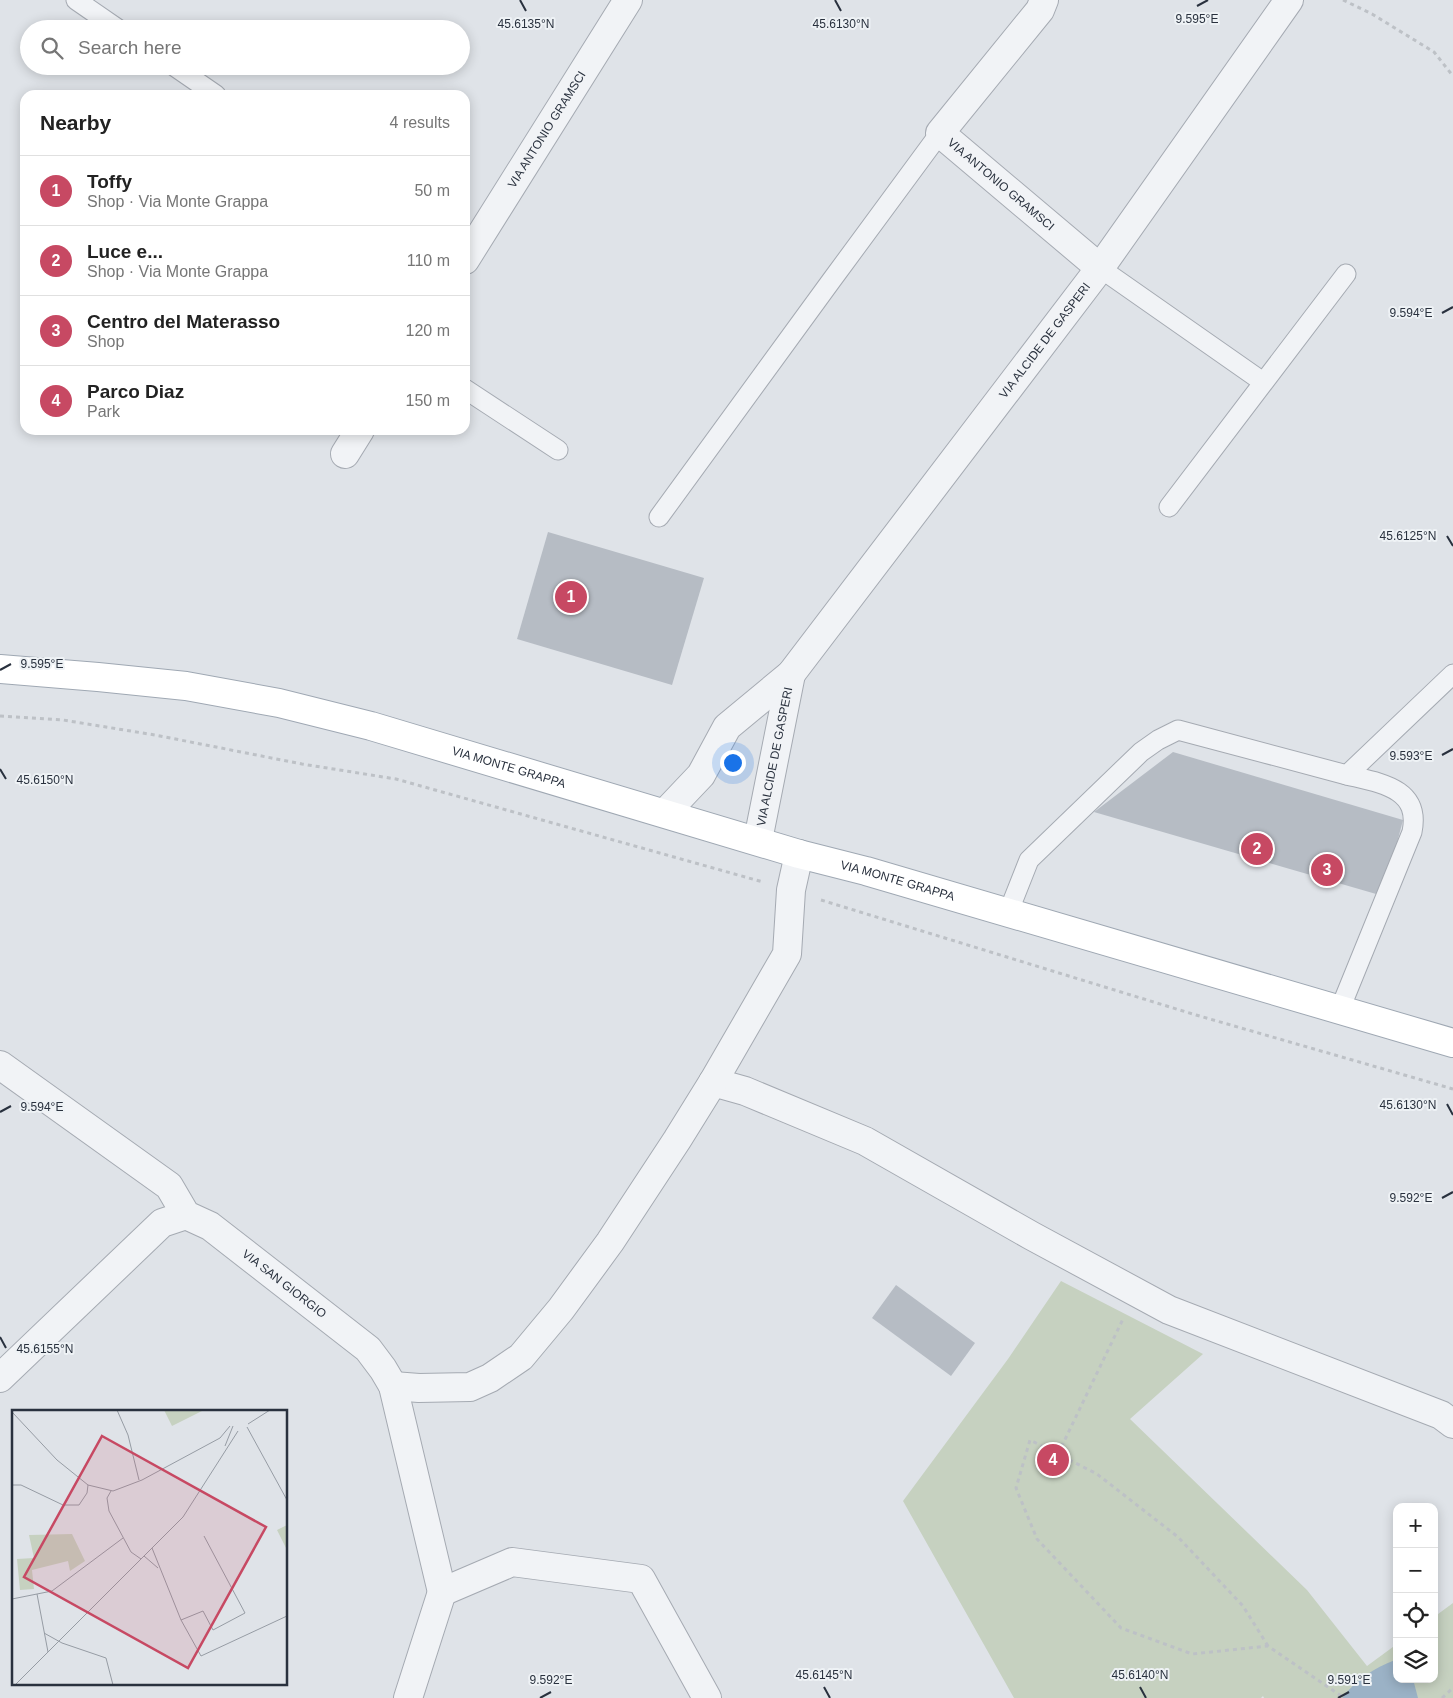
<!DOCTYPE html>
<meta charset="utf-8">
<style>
:root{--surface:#fff;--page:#f6f6f6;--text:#222;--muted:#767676;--line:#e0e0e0;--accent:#c74963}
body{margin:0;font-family:Helvetica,sans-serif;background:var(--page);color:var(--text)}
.controls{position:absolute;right:15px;bottom:15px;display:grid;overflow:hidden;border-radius:10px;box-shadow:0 2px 12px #0003}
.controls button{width:45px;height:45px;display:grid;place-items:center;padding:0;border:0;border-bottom:1px solid var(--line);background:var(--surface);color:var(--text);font:25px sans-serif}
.you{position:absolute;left:732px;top:762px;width:18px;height:18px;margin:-12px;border:4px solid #fff;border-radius:50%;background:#1a73e8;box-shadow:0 0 0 8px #1a73e833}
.badge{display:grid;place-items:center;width:32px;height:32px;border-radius:50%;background:var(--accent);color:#fff;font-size:16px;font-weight:700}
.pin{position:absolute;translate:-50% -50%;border:2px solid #fff;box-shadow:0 1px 5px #0006}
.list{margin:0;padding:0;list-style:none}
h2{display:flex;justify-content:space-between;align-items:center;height:65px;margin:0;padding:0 20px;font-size:21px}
h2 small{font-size:16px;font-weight:400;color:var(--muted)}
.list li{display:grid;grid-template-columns:32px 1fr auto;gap:15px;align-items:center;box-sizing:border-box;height:70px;padding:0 20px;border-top:1px solid var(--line)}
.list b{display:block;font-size:19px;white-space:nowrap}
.list p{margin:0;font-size:16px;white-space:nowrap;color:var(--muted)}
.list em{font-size:16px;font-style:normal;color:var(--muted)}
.icon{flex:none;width:28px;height:28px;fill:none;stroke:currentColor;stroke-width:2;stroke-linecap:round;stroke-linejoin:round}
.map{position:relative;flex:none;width:1453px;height:1698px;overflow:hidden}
.search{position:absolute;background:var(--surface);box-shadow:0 2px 12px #0003;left:20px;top:20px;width:450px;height:55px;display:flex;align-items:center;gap:12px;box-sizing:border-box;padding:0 18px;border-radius:28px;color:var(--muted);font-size:19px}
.panel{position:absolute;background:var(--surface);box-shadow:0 2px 12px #0003;left:20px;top:90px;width:450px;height:345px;border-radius:15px}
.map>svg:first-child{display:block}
</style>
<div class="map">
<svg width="1453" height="1698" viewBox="0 0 1453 1698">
<rect width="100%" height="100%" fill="#dfe3e8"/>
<path fill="#c6d1c0" d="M1061,1281L1203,1354L1130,1419L1307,1590L1367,1666L1397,1644V1679H1434V1617L1453,1603V1698H1264L1263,1696L1261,1698H1014L903,1501L1008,1359Z"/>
<path fill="#9bb2c6" d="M1395,1660H1397V1679H1413L1418,1698H1342C1356,1680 1374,1668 1395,1660Z"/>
<g fill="#b6bcc4">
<path d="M548,532L704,578L672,685L517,639Z"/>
<path d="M1173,752L1403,820L1383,896L1094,812Z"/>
<path d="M896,1285L975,1343L951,1376L872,1318Z"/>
</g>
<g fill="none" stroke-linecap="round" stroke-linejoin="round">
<g stroke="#a5aab2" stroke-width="21">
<g id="lane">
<path d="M76,0L118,29"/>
<path d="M174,66L216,95"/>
<path d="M1100,268L1263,382"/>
<path d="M465,389L558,450"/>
<path d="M1169,507L1346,274"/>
<path d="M659,517L831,281L940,133"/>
<path d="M1008,913L1029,860L1141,752L1158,740L1178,730L1347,775L1453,674"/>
<path d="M1340,1009L1412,832C1421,788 1380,783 1347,775"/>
</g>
</g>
<g stroke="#a5aab2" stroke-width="30">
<g id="street">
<path id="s1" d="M1044,0L1040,10L940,133L1100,268"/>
<path id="s2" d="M465,260L628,0"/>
<path d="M345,454L360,430"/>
<path id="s3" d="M665,813L701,775L727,727L791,674L1100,268L1289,0"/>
<path id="s4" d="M758,840L791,674"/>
<path id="s5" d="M0,1065L169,1186L186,1215L210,1226L368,1349L383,1369L393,1386L442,1592"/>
<path d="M713,1082L745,1091L865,1141L1032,1236L1169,1310L1441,1415L1453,1424"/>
<path d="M0,1378L162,1223L186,1215"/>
<path d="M393,1386L419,1388L470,1387L490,1378L521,1357L561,1309L610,1242L677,1140L713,1082L787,954L791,890L799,854"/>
<path d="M442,1592L512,1562L641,1579L707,1698"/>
<path d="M408,1698L442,1592"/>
</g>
</g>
<g stroke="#9fa8b3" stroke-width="30">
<g id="primary">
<path id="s6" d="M0,669L98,677L186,686L279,703L371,726L799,854L866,871L1453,1043"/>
</g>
</g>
<g stroke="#bdc1c6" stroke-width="3" stroke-dasharray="4 4" stroke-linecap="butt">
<path d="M1343,0L1372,14L1434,52L1453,76"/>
<path d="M0,716L63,720L155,735L302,764L396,779L763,882"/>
<path d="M821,900L1196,1015L1453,1089"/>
<path d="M1058,1454L1123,1319"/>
<path d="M1268,1646L1243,1606L1178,1537L1097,1474L1030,1440L1016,1488L1037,1539L1121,1628L1192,1654L1268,1646L1344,1698"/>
<path d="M1442,1698L1453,1688"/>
</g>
<use href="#lane" stroke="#f1f3f6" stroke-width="19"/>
<use href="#street" stroke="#f1f3f6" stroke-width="28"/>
<use href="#primary" stroke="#fff" stroke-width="28"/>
</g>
<path fill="none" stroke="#29313e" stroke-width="2" d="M520,0L526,11M835,0L841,11M1197,6L1208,0M1442,313L1453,307M1447,536L1453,546M0,670L11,664M1442,755L1453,749M0,769L6,779M1447,1104L1453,1115M0,1112L11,1106M1442,1198L1453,1192M0,1337L6,1348M824,1687L830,1698M1140,1687L1146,1698M540,1698L551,1692M1338,1698L1349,1692"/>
<g text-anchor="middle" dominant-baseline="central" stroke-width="4" stroke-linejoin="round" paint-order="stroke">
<g font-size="12" fill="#29313e" stroke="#eef2f5">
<text stroke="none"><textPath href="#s2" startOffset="154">VIA ANTONIO GRAMSCI</textPath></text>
<text stroke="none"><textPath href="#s1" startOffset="249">VIA ANTONIO GRAMSCI</textPath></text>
<text stroke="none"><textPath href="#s3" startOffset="609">VIA ALCIDE DE GASPERI</textPath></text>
<text stroke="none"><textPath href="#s4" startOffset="85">VIA ALCIDE DE GASPERI</textPath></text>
<text stroke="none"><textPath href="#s6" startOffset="520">VIA MONTE GRAPPA</textPath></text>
<text stroke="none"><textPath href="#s6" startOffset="925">VIA MONTE GRAPPA</textPath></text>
<text stroke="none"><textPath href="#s5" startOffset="362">VIA SAN GIORGIO</textPath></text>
</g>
</g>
<g transform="translate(12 1410)">
<rect width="275" height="275" fill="#dfe3e8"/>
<path d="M152,0H190V1L160,16ZM275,115V140L265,120ZM60,124L73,151L58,161L56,151L20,160L22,179L8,180L5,149L22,148L17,125Z" fill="#c6d1c0"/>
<path fill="none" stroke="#969ca4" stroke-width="1" d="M105,0L116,25L127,70M1,3L45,50L76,75M236,14L258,0M235,17L275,90M213,36L221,16M0,75H9L51,95H67L75,83L76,75M76,75L101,81L130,70L208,28L218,16M99,81L95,88L97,101L119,142L129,149M140,138L169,210L189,246L275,206M132,146L146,158M25,184L36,242M0,189L40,181L111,128M169,210L191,201L201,220L233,203L192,126M32,223L50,233L94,248L101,275M3,275L171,107L226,21"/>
<path fill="#c74963" fill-opacity="0.15" stroke="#c74963" stroke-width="2.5" d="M90,26L254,117L176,258L12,167Z"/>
<rect width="275" height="275" fill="none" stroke="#29313e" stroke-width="2.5"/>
</g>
<g font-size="12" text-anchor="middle" fill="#29313e" stroke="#eef2f5" stroke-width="4" stroke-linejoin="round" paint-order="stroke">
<text x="1197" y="23">9.595°E</text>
<text x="526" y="28">45.6135°N</text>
<text x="841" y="28">45.6130°N</text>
<text x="1411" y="317">9.594°E</text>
<text x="1408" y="540">45.6125°N</text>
<text x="42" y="668">9.595°E</text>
<text x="1411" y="760">9.593°E</text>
<text x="45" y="784">45.6150°N</text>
<text x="1408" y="1109">45.6130°N</text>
<text x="42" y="1111">9.594°E</text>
<text x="1411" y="1202">9.592°E</text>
<text x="45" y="1353">45.6155°N</text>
<text x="824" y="1679">45.6145°N</text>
<text x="1140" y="1679">45.6140°N</text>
<text x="551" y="1684">9.592°E</text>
<text x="1349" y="1684">9.591°E</text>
</g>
</svg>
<div class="controls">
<button>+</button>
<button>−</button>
<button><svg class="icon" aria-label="locate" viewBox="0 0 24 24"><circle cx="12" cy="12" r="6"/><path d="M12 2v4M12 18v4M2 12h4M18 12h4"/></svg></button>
<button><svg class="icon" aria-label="layers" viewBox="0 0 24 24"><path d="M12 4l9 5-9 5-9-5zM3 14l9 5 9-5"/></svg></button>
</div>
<div class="you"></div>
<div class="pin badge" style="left:571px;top:597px">1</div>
<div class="pin badge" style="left:1257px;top:849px">2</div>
<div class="pin badge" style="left:1327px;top:870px">3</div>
<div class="pin badge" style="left:1053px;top:1460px">4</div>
<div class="search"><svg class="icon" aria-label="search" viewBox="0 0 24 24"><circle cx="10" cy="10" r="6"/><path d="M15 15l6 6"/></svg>Search here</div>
<section class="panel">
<h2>Nearby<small>4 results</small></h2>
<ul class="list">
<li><span class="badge">1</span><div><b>Toffy</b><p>Shop · Via Monte Grappa</p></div><em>50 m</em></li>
<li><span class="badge">2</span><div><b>Luce e...</b><p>Shop · Via Monte Grappa</p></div><em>110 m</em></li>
<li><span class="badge">3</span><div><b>Centro del Materasso</b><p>Shop</p></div><em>120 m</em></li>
<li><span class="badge">4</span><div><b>Parco Diaz</b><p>Park</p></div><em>150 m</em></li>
</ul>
</section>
</div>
